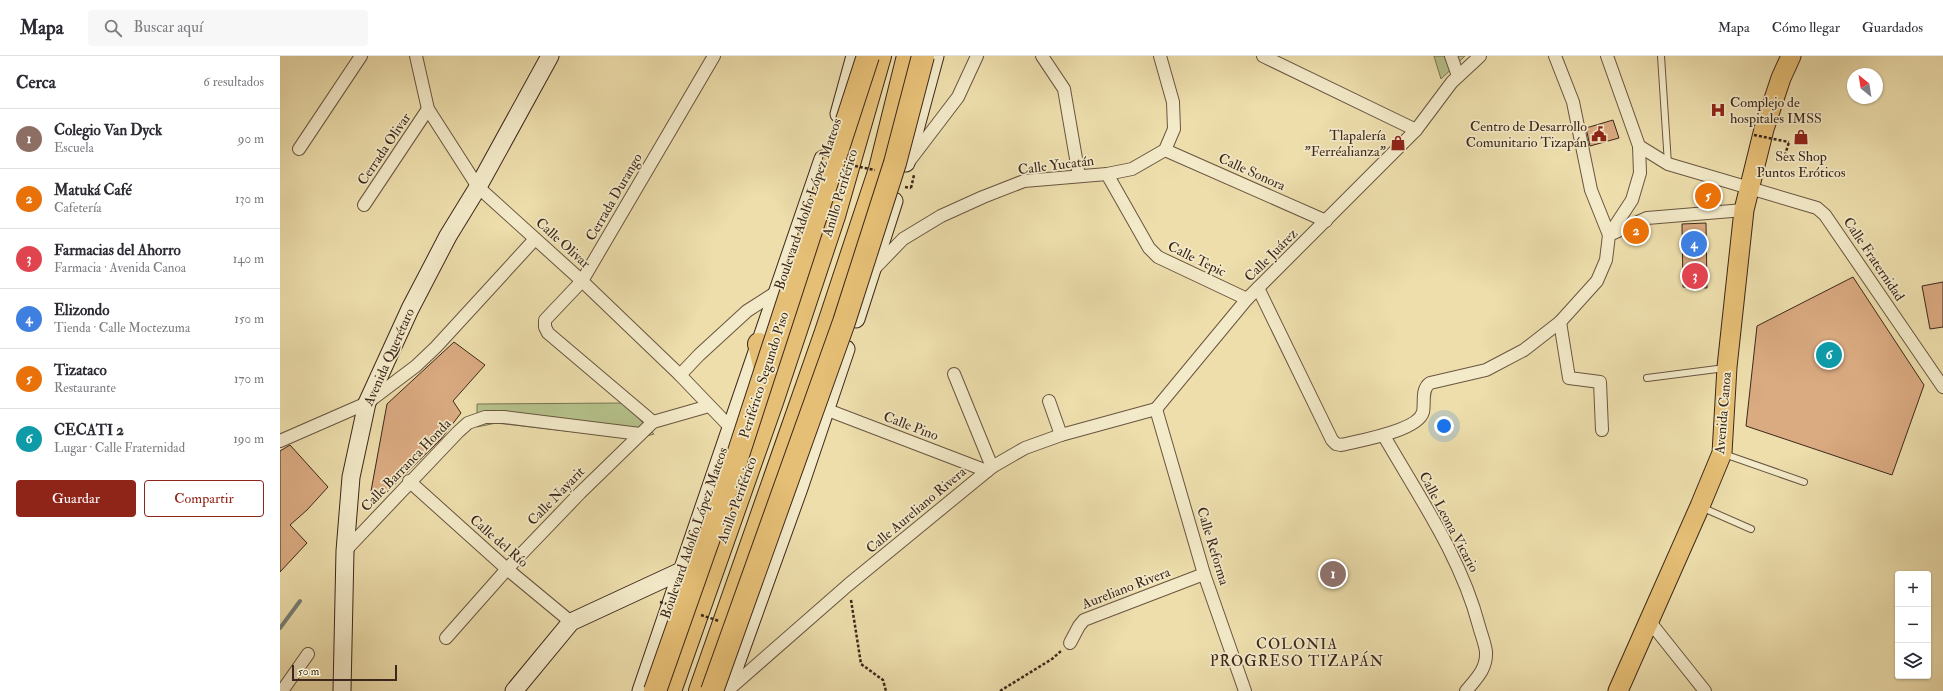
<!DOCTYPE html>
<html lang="es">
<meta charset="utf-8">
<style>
:root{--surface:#fff;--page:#f7f7f7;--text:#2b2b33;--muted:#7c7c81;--line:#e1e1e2;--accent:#8f2418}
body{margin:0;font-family:"IM FELL Double Pica",serif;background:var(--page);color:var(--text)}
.controls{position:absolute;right:12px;bottom:12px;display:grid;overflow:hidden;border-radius:4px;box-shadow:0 1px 3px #0004}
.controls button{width:36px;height:36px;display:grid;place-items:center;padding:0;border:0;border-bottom:1px solid var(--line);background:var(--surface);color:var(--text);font:20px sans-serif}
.compass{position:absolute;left:1567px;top:12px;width:36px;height:36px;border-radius:50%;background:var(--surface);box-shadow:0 1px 3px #0004;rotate:330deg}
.scale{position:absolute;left:12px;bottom:10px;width:105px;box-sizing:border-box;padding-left:4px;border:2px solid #3d271c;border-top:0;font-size:11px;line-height:14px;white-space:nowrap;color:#3d271c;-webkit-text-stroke:3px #f3eac9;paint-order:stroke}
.you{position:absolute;left:1164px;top:370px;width:14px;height:14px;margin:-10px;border:3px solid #fff;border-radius:50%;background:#1a73e8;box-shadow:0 0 0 6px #1a73e833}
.badge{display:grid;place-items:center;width:26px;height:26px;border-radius:50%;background:var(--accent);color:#fff;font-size:13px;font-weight:700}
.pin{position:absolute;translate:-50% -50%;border:2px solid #fff;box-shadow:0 1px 4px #0006}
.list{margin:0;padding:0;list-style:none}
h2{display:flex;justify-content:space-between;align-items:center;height:52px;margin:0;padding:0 16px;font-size:17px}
h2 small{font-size:13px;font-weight:400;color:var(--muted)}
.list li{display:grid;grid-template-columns:26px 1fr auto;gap:12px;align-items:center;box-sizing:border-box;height:60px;padding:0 16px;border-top:1px solid var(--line)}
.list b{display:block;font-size:15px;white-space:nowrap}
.list p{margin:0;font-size:13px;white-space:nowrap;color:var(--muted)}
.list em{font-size:13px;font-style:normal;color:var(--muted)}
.actions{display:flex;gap:8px;padding:12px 16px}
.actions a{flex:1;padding:9px 0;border:1px solid var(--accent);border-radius:4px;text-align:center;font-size:14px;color:var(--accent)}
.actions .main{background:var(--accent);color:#fff}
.icon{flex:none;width:22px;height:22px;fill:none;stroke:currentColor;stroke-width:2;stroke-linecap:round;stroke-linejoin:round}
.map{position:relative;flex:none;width:1663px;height:635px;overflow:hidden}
header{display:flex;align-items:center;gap:24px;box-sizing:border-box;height:56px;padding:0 20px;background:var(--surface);border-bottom:1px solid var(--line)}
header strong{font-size:19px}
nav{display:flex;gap:22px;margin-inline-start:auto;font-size:14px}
.search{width:280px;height:36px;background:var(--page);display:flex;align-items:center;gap:10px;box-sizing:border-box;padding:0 14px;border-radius:4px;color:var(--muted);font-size:15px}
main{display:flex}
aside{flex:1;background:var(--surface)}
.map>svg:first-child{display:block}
</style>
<header>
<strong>Mapa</strong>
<div class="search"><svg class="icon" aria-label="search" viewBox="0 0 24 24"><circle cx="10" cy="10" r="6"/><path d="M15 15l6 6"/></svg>Buscar aquí</div>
<nav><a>Mapa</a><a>Cómo llegar</a><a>Guardados</a></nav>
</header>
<main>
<aside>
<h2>Cerca<small>6 resultados</small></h2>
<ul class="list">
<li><span class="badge" style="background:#8d6e63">1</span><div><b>Colegio Van Dyck</b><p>Escuela</p></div><em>90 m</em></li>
<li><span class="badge" style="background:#e8710a">2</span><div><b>Matuká Café</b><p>Cafetería</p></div><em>130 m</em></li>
<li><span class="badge" style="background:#e0444e">3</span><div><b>Farmacias del Ahorro</b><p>Farmacia · Avenida Canoa</p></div><em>140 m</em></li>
<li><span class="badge" style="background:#3f7fe0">4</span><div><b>Elizondo</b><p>Tienda · Calle Moctezuma</p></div><em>150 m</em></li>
<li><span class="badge" style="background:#e8710a">5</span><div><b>Tizataco</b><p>Restaurante</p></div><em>170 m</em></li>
<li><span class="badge" style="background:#0f9aa8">6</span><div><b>CECATI 2</b><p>Lugar · Calle Fraternidad</p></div><em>190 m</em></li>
</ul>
<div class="actions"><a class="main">Guardar</a><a>Compartir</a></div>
</aside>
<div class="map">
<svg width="1663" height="635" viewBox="0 0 1663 635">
<rect width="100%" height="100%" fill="#eddeac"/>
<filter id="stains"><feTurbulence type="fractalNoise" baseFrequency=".005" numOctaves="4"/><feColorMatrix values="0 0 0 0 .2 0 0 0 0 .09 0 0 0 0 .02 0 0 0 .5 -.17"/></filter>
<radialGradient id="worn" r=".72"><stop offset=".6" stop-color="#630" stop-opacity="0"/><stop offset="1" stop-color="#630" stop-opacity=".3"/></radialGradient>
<g fill="#b6c28b" stroke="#7a7454">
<path d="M1154,0H1185L1161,23Z"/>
<path d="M343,347L374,378L356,383L216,367L197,371V348Z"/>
</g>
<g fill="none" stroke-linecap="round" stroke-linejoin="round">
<path stroke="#777f77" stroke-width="4" d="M0,572L20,545"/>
</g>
<g fill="#daaa81" stroke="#3d271c">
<path d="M1333,64L1339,82L1310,90L1306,72Z"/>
<path d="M1426,167L1427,232L1403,231L1402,168Z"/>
<path d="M1573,221L1644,329L1612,419L1466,370L1477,270Z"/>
<path d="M1663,226V271L1650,273L1642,230Z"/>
<path d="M174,286L205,309L173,345L181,357L161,383L107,436L94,441L91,435L107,348Z"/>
<path d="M10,389L48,431L27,454L10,469L27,487L0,516V395Z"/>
</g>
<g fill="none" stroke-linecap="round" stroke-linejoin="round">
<g stroke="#695540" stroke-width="8">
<g id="lane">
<path d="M1381,0L1388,108"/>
<path d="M1367,322L1445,312"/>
<path d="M1444,398L1524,426"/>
<path d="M1421,451L1471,473"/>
</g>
</g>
<g stroke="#695540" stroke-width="14">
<g id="street">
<path d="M136,0L148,53L198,131L302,225L400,319L450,371"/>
<path d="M762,0L784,33L799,120"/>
<path d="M983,0L1136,74"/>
<path d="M1171,0L1178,20"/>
<path d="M1275,0L1293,46L1311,134L1329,179L1367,162L1464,154"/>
<path d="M1327,0L1359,90L1388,108L1537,152L1545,159L1663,331"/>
<path d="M19,93L81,0"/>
<path d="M885,94L1046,165"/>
<path d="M630,104L678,41L697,0"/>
<path d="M827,118L869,192L878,201L967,243"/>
<path d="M84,149L148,53"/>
<path d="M593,214L623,183L661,160L703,141L744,125L827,118L852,113L885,94L894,73L893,46L880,0"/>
<path d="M978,232L1052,384L1056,388L1061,389C1078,385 1138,375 1143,356C1145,346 1141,333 1150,327L1206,314L1244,294L1280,266L1317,225L1326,204L1329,179L1352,144L1360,117L1359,90"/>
<path d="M1280,266L1289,322L1320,326L1322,374"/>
<path d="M674,318L712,411"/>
<path d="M400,319L419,299L467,255L498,235"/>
<path d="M769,345L781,379"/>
<path d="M545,353L707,415"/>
<path d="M876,353L967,243L1136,74L1172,26L1200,0"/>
<path d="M876,353L924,518L965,635"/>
<path d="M373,366L268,277L265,271V264L302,225L434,0"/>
<path d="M1104,380C1139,441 1181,501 1199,570C1201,578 1205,587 1206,596C1207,613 1196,623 1186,635"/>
<path d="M0,385L87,347L136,310L156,291L255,183"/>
<path d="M129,425L227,513L291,566"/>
<path d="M65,495L178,376L188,367L205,361H224L360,378"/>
<path d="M1370,566L1425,635"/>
<path d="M166,582L227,513L300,437L373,366L429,350"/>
<path d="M790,587L799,570L804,564L924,518"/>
<path d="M2,635L28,598"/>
<path d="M447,635L568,529L712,411L745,392L781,379L876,353"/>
</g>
</g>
<g stroke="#3d271c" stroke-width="19">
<g id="secondary">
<path d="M559,58L575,0"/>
<path d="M626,107L655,0"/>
<path d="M576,263L614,145"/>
<path d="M62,635L65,495L71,421L87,347L130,253L168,180L198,131L270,0"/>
<path d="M234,635L291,566L401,515"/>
<path d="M361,635L543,103"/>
<path d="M446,635L519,432L566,293"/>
</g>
</g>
<g stroke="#3d271c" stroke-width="21">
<path id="primary" d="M1338,635L1420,450L1442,397L1447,311L1464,154L1484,73L1501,22L1511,0"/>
</g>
<g stroke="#3d271c" stroke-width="24">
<g id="highway">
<path d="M479,288L487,322"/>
<path d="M390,635L492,346L554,160L600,0"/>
<path d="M420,635L546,276L600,113L628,0"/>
</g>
</g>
<g stroke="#3d271c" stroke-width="2.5" stroke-dasharray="3 2" stroke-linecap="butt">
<path d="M1495,96L1505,99L1509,86"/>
<path d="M631,132L634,119"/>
<path d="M571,544L581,608L603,624L606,635"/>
<path d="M720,635L772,603L781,595"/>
</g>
<use href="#lane" stroke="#f3eac9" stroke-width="6"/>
<use href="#street" stroke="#f3eac9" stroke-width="12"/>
<use href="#secondary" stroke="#f3eac9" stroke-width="17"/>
<use href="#primary" stroke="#e6bf76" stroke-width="19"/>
<use href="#highway" stroke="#e6bf76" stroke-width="22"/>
<g stroke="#3d271c" stroke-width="24" stroke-linecap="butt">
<g id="highway-bridge">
<path d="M375,635L454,411L588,0"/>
<path d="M432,635L564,266L615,107L643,0"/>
</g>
</g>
<g stroke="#3d271c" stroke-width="2.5" stroke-dasharray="3 2" stroke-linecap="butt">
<path d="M1474,79L1509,86"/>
<path d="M570,109L595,114"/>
<path d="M625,131L631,132"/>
<path d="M380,546L387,548"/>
<path d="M421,559L439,565"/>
</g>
<use href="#highway-bridge" stroke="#e6bf76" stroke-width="22"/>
</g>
<defs>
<g id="hospital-bare" transform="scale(1.2)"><path d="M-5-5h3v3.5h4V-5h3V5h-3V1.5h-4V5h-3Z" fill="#8f2418" stroke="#f3eac9" stroke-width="2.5" paint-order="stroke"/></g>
<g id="civic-bare" transform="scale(1.2)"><path d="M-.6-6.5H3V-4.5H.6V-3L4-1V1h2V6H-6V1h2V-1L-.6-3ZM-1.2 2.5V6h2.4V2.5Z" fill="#8f2418" stroke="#f3eac9" stroke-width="2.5" paint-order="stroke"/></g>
<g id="shop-bare" transform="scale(1.2)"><path d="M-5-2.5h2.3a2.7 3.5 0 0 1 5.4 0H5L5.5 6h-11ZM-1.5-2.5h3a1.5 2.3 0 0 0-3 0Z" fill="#8f2418" stroke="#f3eac9" stroke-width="2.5" paint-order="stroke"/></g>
</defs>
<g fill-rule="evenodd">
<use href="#hospital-bare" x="1438" y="54"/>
<use href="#civic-bare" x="1319" y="78"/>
<use href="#shop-bare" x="1521" y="81"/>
<use href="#shop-bare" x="1118" y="87"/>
</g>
<g text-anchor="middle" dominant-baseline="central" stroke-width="3.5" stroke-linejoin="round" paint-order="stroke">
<g font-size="14" fill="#3d271c" stroke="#f3eac9" text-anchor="end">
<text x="1450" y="46" text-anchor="start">Complejo de<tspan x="1450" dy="16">hospitales IMSS</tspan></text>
<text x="1307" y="70">Centro de Desarrollo<tspan x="1307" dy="16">Comunitario Tizapán</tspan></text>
<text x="1106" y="79">Tlapalería<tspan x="1106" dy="16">"Ferréalianza"</tspan></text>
<text x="1521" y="100" text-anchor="middle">Sex Shop<tspan x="1521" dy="16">Puntos Eróticos</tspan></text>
</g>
<g font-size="14" fill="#3d271c" stroke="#f3eac9">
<text transform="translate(104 93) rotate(-56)">Cerrada Olivar</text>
<text transform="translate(776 109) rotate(-7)">Calle Yucatán</text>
<text transform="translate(972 116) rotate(24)">Calle Sonora</text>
<text transform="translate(560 137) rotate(-73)">Anillo Periférico</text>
<text transform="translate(334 141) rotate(-60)">Cerrada Durango</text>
<text transform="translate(528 148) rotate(-71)">Boulevard Adolfo López Mateos</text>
<text transform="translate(283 187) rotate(42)">Calle Olivar</text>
<text transform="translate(991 199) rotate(-45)">Calle Juárez</text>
<text transform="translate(917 203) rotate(26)">Calle Tepic</text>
<text transform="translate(1594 203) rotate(56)">Calle Fraternidad</text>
<text transform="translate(109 301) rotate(-66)">Avenida Querétaro</text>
<text transform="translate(484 319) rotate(-72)">Periférico Segundo Piso</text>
<text transform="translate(1443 357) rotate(-85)">Avenida Canoa</text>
<text transform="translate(631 370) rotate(21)">Calle Pino</text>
<text transform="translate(126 409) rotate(-46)">Calle Barranca Honda</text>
<text transform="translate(276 440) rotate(-46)">Calle Nayarit</text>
<text transform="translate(457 444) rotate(-70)">Anillo Periférico</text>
<text transform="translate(636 454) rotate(-40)">Calle Aureliano Rivera</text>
<text transform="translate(1169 466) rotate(62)">Calle Leona Vicario</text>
<text transform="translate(414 477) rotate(-71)">Boulevard Adolfo López Mateos</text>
<text transform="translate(219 485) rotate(41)">Calle del Río</text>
<text transform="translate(933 490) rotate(73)">Calle Reforma</text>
<text transform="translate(846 532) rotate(-21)">Aureliano Rivera</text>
</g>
<g font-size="15" letter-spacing="1" fill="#3d271c" stroke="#f3eac9">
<text x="1017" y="588">COLONIA<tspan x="1017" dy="17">PROGRESO TIZAPÁN</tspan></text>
</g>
</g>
<rect width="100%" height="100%" filter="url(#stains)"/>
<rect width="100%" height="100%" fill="url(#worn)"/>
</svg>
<div class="controls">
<button>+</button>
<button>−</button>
<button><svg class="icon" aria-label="layers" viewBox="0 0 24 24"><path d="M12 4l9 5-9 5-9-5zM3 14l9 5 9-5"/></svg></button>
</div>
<svg class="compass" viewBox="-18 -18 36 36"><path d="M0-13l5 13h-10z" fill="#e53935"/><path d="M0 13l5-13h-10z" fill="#7c7c81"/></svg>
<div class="scale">50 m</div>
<div class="you"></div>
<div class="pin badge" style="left:1053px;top:518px;background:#8d6e63">1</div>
<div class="pin badge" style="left:1356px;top:175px;background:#e8710a">2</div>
<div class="pin badge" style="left:1415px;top:220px;background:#e0444e">3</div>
<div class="pin badge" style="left:1414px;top:188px;background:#3f7fe0">4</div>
<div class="pin badge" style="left:1428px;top:140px;background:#e8710a">5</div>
<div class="pin badge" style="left:1549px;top:299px;background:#0f9aa8">6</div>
</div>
</main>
